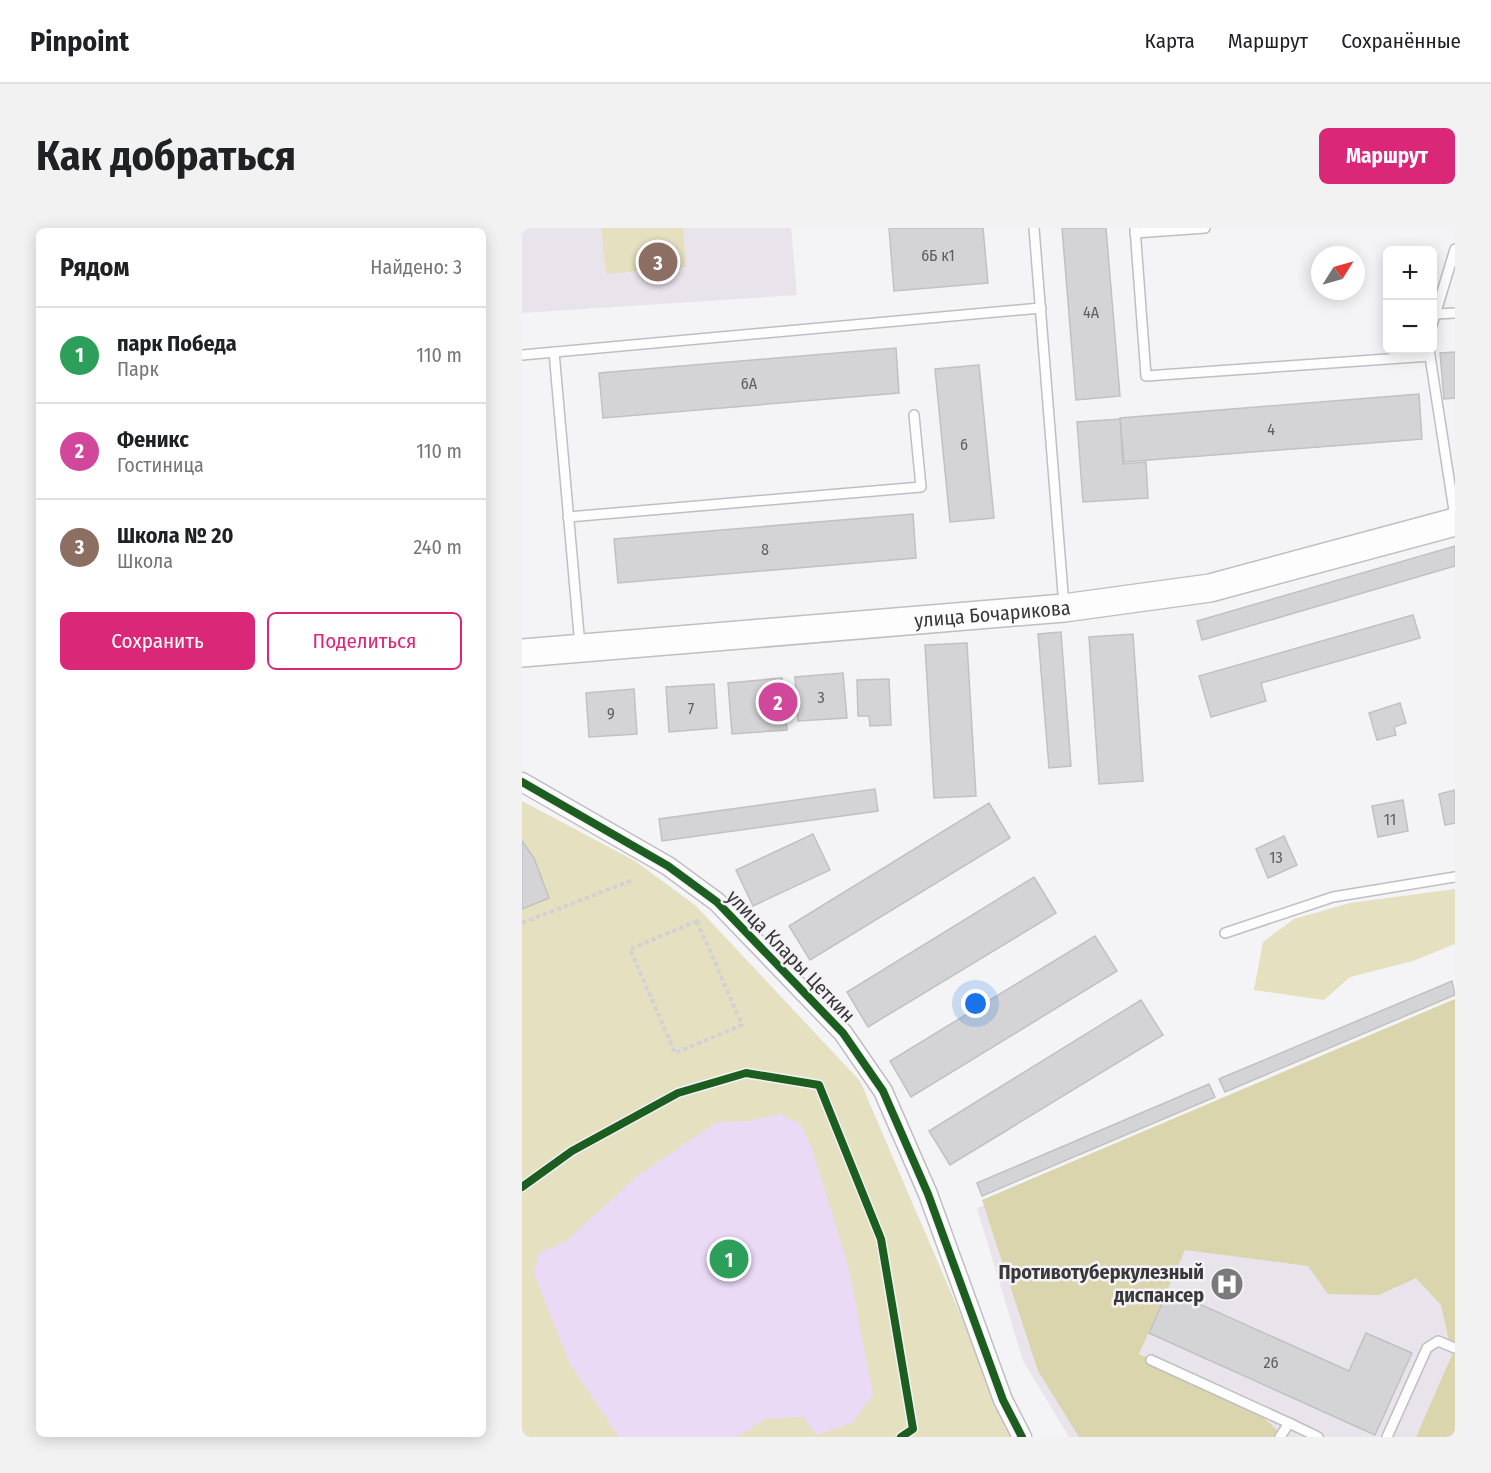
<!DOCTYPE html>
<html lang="ru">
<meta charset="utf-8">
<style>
:root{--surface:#fff;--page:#f2f2f2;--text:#202124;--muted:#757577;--line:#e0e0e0;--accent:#db2777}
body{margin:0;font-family:"Fira Sans Condensed",sans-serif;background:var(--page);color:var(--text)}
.controls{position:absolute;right:18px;top:18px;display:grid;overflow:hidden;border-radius:9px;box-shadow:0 3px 15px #0003}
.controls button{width:54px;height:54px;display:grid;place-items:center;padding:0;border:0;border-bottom:2px solid var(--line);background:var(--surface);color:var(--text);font:30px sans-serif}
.compass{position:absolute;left:789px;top:18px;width:54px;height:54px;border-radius:50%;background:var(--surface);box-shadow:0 3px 15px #0003;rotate:53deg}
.you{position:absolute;left:454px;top:776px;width:21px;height:21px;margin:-15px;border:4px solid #fff;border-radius:50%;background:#1a73e8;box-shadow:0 0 0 9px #1a73e833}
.badge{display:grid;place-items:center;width:39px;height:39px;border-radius:50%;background:var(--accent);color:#fff;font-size:20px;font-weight:700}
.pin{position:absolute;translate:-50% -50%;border:3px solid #fff;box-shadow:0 2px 6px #0006}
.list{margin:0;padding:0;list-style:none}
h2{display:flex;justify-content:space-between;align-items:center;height:78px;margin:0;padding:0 24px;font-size:26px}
h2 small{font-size:20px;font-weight:400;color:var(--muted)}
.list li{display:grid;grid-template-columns:39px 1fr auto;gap:18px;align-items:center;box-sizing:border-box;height:96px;padding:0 24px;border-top:2px solid var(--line)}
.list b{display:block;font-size:22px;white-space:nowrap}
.list p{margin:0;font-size:20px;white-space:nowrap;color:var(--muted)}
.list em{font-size:20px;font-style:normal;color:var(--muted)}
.actions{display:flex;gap:12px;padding:18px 24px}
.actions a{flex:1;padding:14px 0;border:2px solid var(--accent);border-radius:9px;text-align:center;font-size:21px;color:var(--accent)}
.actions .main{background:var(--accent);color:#fff}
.map{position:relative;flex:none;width:933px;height:1209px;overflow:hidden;border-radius:9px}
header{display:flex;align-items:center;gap:36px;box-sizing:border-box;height:84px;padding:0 30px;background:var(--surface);border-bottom:2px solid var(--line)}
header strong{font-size:28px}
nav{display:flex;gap:33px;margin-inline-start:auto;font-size:21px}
.intro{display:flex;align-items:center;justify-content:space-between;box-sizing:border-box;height:144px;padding:0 36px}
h1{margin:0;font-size:42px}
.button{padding:15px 27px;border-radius:9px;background:var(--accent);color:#fff;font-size:21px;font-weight:700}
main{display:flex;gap:36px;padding:0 36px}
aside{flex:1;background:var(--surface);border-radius:9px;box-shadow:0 3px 15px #0003}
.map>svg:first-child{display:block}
</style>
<header>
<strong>Pinpoint</strong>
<nav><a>Карта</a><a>Маршрут</a><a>Сохранённые</a></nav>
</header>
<div class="intro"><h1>Как добраться</h1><a class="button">Маршрут</a></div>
<main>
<aside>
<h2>Рядом<small>Найдено: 3</small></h2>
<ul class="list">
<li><span class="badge" style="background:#2e9e5b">1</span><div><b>парк Победa</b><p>Парк</p></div><em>110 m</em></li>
<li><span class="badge" style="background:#d1479c">2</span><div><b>Феникс</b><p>Гостиница</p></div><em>110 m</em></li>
<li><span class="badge" style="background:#8d6e63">3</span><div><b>Школа № 20</b><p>Школа</p></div><em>240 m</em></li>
</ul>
<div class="actions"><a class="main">Сохранить</a><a>Поделиться</a></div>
</aside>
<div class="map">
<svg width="933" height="1209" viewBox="0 0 933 1209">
<rect width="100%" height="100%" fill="#f4f3f5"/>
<g fill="#e9e4eb">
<path d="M0,0H269L275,67L0,85Z"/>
<path d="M933,776V1209H547L501,1133L455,980Z"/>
</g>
<g fill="#e4e0c0">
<path d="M79,0H161L164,39L84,46Z"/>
<path d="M0,573L113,633L173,677L338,853L491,1209H0Z"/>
<path d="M933,661V716L891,733L828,749L802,772L732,762L741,714L772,691L828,675Z"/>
</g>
<path fill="#dad5ac" d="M933,771V1209H894L930,1127L919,1077L894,1050L857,1067L806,1066L786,1038L663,1022L617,1126L729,1177L762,1209H557L516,1143L460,972Z"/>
<path fill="#ebdaf6" d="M259,886L279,897L289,917L327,1041L351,1167L330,1195L295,1207L281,1189L243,1191L215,1209H97L48,1136L12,1046L17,1025L43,1014L114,949L195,894L226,893Z"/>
<g fill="#d4d3d5" stroke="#c2c1c2" stroke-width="1.5">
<path d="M367,0H461L466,55L372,63Z"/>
<path d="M540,0H584L598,168L554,172Z"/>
<path d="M374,120L377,165L81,190L77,145Z"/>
<path d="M933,124V170L922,171L918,125Z"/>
<path d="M457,137L472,290L428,294L413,141Z"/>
<path d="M897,166L900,211L602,234L598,190Z"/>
<path d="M598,191L601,236L624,234L626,270L561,274L555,194Z"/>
<path d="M391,286L394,330L96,355L92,311Z"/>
<path d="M933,318V338L680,412L675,393Z"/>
<path d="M891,387L898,410L739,455L744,473L689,489L677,448Z"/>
<path d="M539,404L549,538L527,540L516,406Z"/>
<path d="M611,406L621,553L577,556L567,409Z"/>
<path d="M445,415L454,568L412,570L403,417Z"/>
<path d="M321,445L325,490L276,493L273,449Z"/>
<path d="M260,450L265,502L210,506L206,455Z"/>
<path d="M367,451L369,497L348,498L347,488H336L335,452Z"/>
<path d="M192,456L195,500L147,504L144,459Z"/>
<path d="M112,461L115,506L67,509L64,465Z"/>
<path d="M878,475L884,495L872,499L874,507L855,512L847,485Z"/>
<path d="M353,561L356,583L140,613L137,591Z"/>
<path d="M933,562V595L923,597L917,566Z"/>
<path d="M881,572L886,603L856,609L850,578Z"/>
<path d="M467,575L488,610L288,732L267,698Z"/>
<path d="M291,606L308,642L231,678L214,642Z"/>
<path d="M762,608L775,637L746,650L734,621Z"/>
<path d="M0,613L12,630L27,670L0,681Z"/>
<path d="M512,649L534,685L346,799L325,764Z"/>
<path d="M573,708L595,743L389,869L368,833Z"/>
<path d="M930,753L933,767L703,864L697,851Z"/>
<path d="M619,772L641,807L428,937L407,903Z"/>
<path d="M687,856L693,869L460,968L455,955Z"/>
<path d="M646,1062L827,1143L844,1105L890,1125L853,1207L627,1105Z"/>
</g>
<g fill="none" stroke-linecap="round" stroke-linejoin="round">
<g stroke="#bfbec0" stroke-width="12">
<g id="lane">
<path d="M512,0L542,378"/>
<path d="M613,0L624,148L908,128"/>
<path d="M613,5L683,0"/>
<path d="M914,86L933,85"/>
<path d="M910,97L933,21"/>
<path d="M907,122L933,289"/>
<path d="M32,124L58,418"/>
<path d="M0,127L519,80"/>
<path d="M46,289L399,259L392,187"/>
<path d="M703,705L811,669L933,649"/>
<path d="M629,1132L767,1195"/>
<path d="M758,1209L767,1195L796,1209"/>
<path d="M865,1209L905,1120L916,1113L933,1120"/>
</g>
</g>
<g stroke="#bfbec0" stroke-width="21">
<path id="street" d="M0,554L146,638L195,674L321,805L361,863L406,966L481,1172L500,1209"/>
</g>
<g stroke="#bfbec0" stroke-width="30">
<g id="primary">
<path id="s1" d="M0,425L542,380L688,360L933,294"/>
</g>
</g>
<g stroke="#d3d2d3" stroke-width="4" stroke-dasharray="4.5 3" stroke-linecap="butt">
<path d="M175,693L220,797L153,825L108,721Z"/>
<path d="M0,695L111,652"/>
</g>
<use href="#lane" stroke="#fdfdfe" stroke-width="9"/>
<use href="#street" stroke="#fdfdfe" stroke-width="18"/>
<use href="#primary" stroke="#fdfdfe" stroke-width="27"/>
<g stroke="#f5f2f6" stroke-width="11">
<g id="cycleway">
<path d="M0,554L146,638L195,674L321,805L361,863L406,966L481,1172L500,1209"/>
<path d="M0,959L50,923L156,865L224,845L297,857L359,1011L391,1201L379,1209"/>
</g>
</g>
<use href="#cycleway" stroke="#1b5e20" stroke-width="8"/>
</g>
<defs>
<g id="hospital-disc" transform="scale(1.725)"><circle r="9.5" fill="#7a797b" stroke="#f5f2f6"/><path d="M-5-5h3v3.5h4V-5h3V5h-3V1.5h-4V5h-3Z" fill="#fff"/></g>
</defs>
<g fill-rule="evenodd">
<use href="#hospital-disc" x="705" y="1056"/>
</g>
<g text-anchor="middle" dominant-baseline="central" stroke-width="5" stroke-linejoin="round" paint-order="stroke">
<g font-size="16" fill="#5f5e60">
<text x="416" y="27">6Б к1</text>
<text x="569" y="84">4А</text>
<text x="227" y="155">6А</text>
<text x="749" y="201">4</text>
<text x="442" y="216">6</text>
<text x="243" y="321">8</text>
<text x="299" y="469">3</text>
<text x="169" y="480">7</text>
<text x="89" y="485">9</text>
<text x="868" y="591">11</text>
<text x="754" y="629">13</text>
<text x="749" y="1134">26</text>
</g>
<g font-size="20" fill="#383739" stroke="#f5f2f6">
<text stroke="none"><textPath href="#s1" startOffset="472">улица Бочарикова</textPath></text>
<text transform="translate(269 728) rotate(46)">улица Клары Цеткин</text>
</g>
<g font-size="20" font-weight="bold" fill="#383739" stroke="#f5f2f6" text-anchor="end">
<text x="682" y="1044">Противотуберкулезный<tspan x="682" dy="23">диспансер</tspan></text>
</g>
</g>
</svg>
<div class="controls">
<button>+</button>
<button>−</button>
</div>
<svg class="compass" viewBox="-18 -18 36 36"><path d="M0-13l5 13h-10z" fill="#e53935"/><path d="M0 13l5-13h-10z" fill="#757577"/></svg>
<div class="you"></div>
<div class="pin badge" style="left:207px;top:1031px;background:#2e9e5b">1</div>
<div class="pin badge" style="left:256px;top:474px;background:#d1479c">2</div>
<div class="pin badge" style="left:136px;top:34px;background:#8d6e63">3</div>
</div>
</main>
